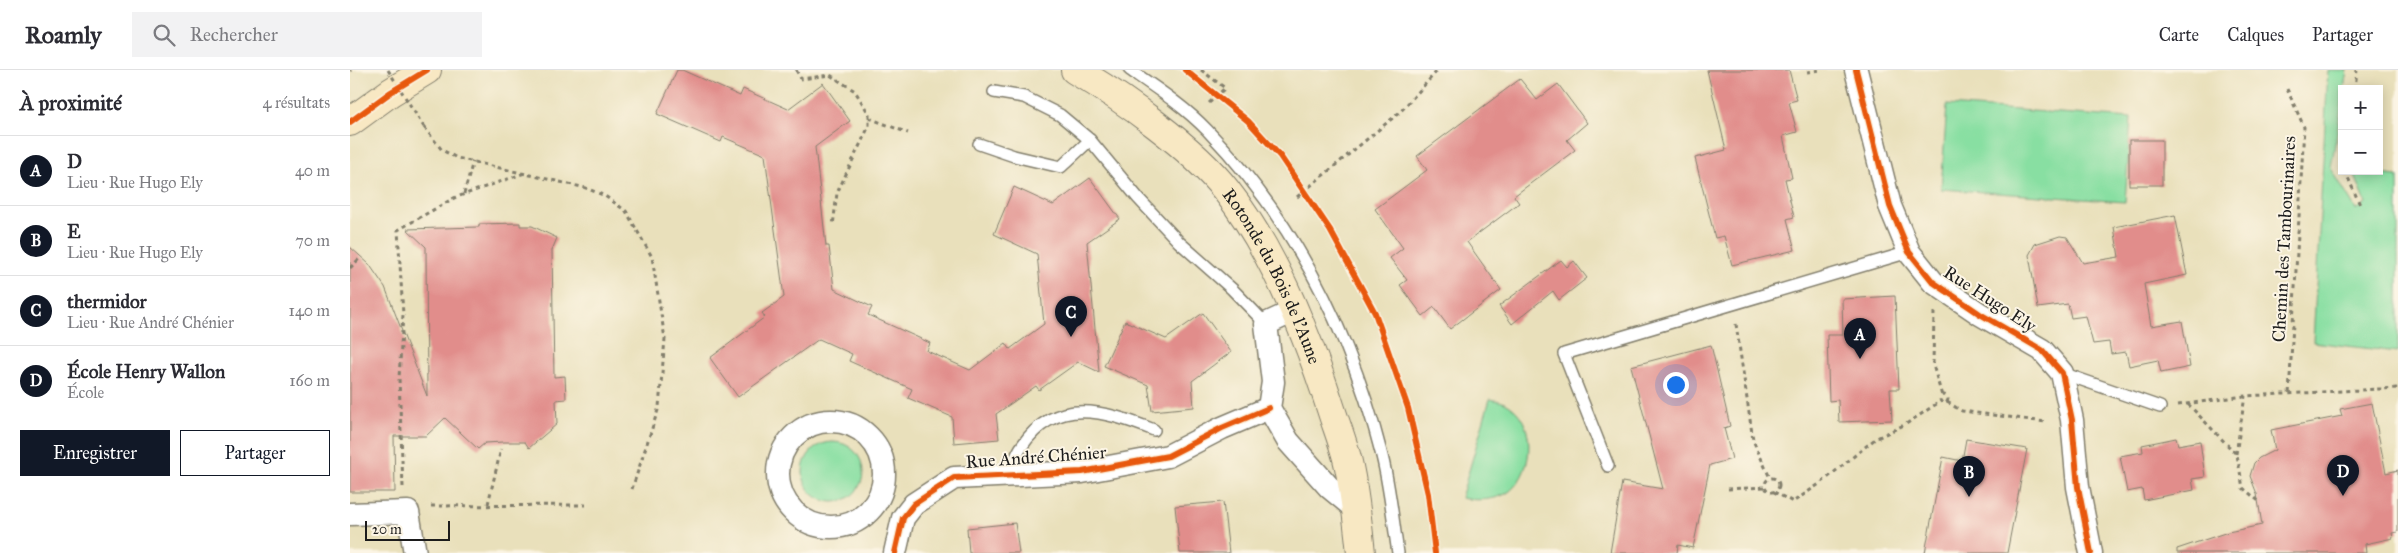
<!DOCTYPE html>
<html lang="fr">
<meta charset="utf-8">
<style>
:root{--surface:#fff;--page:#f2f2f3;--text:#2b2b33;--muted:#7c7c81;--line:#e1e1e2;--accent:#111827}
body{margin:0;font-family:"IM FELL Great Primer",serif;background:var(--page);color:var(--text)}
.controls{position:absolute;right:15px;top:15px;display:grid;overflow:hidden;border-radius:0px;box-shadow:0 2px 12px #0003}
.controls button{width:45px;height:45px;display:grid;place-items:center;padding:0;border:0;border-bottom:1px solid var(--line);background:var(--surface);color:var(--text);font:25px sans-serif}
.scale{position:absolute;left:15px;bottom:12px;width:85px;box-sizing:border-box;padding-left:5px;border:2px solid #1c1c1c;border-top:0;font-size:14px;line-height:18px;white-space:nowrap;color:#1c1c1c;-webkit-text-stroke:4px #fcf5e5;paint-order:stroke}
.you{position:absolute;left:1325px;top:314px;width:18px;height:18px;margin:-12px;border:4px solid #fff;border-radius:50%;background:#1a73e8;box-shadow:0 0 0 8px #1a73e833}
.badge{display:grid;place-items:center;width:32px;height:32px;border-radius:50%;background:var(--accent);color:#fff;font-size:16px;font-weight:700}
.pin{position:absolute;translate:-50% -41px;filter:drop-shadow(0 1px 2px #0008)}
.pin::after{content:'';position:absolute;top:26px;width:18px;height:15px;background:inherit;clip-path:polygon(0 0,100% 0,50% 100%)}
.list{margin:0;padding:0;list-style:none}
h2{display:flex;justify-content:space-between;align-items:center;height:65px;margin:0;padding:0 20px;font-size:21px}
h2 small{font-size:16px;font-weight:400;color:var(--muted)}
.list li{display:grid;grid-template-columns:32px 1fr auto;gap:15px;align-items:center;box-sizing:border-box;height:70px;padding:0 20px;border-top:1px solid var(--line)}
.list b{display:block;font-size:19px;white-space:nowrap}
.list p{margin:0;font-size:16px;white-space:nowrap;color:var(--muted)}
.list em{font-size:16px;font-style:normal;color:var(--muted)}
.actions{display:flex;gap:10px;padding:15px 20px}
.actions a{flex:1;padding:11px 0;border:1px solid var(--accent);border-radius:0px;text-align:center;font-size:18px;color:var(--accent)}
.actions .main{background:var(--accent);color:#fff}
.icon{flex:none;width:28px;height:28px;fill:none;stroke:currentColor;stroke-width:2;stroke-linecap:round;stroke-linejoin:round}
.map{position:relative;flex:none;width:2048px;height:483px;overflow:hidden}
header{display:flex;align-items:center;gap:30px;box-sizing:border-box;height:70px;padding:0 25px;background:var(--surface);border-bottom:1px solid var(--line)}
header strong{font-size:24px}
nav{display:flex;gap:28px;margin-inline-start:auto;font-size:18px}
.search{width:350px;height:45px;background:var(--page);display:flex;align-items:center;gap:12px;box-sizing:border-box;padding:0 18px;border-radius:0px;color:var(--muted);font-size:19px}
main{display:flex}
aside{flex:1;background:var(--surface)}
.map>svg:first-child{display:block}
</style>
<header>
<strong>Roamly</strong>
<div class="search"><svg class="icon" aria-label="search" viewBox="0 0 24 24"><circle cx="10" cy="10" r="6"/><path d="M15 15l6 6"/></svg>Rechercher</div>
<nav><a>Carte</a><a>Calques</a><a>Partager</a></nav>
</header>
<main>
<aside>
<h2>À proximité<small>4 résultats</small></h2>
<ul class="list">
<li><span class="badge">A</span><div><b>D</b><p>Lieu · Rue Hugo Ely</p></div><em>40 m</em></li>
<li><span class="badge">B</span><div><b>E</b><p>Lieu · Rue Hugo Ely</p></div><em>70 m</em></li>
<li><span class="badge">C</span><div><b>thermidor</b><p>Lieu · Rue André Chénier</p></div><em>140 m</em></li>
<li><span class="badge">D</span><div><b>École Henry Wallon</b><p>École</p></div><em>160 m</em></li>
</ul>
<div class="actions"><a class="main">Enregistrer</a><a>Partager</a></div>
</aside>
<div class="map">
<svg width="2048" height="483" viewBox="0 0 2048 483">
<rect width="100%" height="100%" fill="#fcf5e5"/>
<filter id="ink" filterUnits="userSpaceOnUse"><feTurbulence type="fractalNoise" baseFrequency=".02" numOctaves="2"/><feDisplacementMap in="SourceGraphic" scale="10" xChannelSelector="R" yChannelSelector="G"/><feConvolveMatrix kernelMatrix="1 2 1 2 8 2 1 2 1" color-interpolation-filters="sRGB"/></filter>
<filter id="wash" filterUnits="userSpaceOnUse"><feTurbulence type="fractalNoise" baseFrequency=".0096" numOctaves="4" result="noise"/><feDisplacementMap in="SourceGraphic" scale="20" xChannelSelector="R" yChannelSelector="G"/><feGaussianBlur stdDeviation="1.12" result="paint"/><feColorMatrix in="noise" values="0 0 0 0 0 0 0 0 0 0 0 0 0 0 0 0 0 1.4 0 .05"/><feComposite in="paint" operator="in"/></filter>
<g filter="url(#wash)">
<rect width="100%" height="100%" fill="#e9e0bb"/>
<g fill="#88dfa2" stroke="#527e5f">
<path d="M1978,0H1997L1994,19H1992V32L1981,98L2006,140L2016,133L2003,101L2048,106V282L1963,272Z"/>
<path d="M1597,35L1781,48L1775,132L1591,119Z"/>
<path d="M1140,329C1145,330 1151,331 1155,333C1187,349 1185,400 1160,421C1147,431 1126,431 1111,428Z"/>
<circle cx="483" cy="402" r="30"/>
</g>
<g id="blocks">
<g fill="#e18d8b">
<path d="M327,0H332L390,26L393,19L438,39L473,13L500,51L465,77L476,176H479L484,219L522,237L518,245L580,273L577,281L620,300L656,273L660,279L694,254L687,184L644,164L664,117L703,135L740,108L770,149L737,172L749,302L728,292L689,320L686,316L646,344L649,369L604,373L602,347L558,328L562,319L499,291L502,284L469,269L388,327L360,288L415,247L412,243L434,227L415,85L373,67L371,72L307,44Z"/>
<path d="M1357,0H1439L1447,30L1439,32L1447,62L1433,66L1442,108L1435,109L1444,147L1437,149L1445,180L1382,195L1374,166L1365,168L1345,88L1376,80Z"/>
<path d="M1170,9L1187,30L1208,14L1237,53L1217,70L1225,80L1164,126L1169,133L1117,172L1151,220L1100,259L1084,237L1073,246L1050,215L1057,210L1040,188L1053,178L1025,139L1077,100L1067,86Z"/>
<rect x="1779" y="70" width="33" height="45"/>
<path d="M1825,145L1837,205L1794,214L1801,256L1832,251L1840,297L1811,303L1808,290L1779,296L1776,282L1761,284L1759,272L1743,274L1736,246L1721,248L1718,234L1688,238L1679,185L1685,174L1710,166L1717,167L1733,193L1769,187L1764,157Z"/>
<path d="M170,153V156H182L207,168L202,180L204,307L215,306L216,329L206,330L207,354L179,378L175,372H153L135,373L128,379L95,348L76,366H44L45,422H0V177L19,194L35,217L77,326L76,177L57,159L129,157V154Z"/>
<path d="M1211,190L1217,197L1224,191L1237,208L1209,230L1203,221L1162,254L1149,236Z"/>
<path d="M1545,226L1549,319H1540L1542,350L1489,352L1488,330L1479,331L1477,265H1493L1492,229Z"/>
<path d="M853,243L881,282L842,311L844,337L802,341L798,315L754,296L775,251L816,269Z"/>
<path d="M1361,275L1380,356L1374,358L1382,389L1360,395L1343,478L1328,475L1327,483H1260L1272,412L1313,419L1281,296Z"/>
<path d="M2022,333L2036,403L2048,400V462L2042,463L2043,468L2015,474L2016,483H1827V479L1878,462L1912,455L1907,424L1900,406L1904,393L1909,388L1925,380L1921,360L1992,346L1990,339Z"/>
<path d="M1826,368L1828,375L1850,371L1855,407L1842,409L1844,420L1794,430L1792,419L1777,422L1770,386L1793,382L1792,375Z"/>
<path d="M1616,369L1677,379L1657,483H1575L1593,387L1612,391Z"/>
<path d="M873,432L879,483H830L825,436Z"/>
<path d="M665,453L669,483H619L617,458Z"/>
</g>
</g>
</g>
<g filter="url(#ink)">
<use href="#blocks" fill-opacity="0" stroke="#827e6c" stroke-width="1"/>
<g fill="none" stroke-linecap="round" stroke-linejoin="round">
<g stroke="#827e6c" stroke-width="14">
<g id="service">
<path d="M780,0C806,18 835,37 857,60C945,151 1001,264 1032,386C1040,418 1043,451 1048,483"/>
<path d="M644,22L674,27L710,45L740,70L788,128L829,172L882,219L916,254"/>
<path d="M629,74L664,86L711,97L740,70"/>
<path d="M1712,303L1810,337"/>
<path d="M1258,396L1214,284L1559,182"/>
<path d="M659,405C663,396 666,384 672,376C706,325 755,341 804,360"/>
</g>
</g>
<g stroke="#827e6c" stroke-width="25">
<g id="minor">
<path d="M1506,0L1540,136L1559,182L1583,212L1630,244L1692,280L1712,303L1722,350L1728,417L1741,483"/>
<path d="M944,241L916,254L923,312L919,338L938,371L979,417L1007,440"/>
<circle cx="481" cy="404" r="53"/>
<path d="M0,444L58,442L65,483"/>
<path d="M545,483L553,448L564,434L604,408L732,402L818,386L872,358L919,338"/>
</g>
</g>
<g stroke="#827e6c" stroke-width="30">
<g id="secondary">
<path id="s1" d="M725,0C772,27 844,79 876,120C923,180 958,267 981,339C987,358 995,377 999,397C1005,425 1008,454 1011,483"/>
<path d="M0,52L41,22L77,0"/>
</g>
</g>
<g stroke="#827e6c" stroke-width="3" stroke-dasharray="4 4" stroke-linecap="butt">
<path d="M446,0L451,9L480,5L505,21L519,44V56L487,123L483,156"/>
<path d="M851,0L875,18L859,33"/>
<path d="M0,1L1,0"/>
<path d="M1457,2L1471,0"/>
<path d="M1937,19L1954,57L1939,325"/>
<path d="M2005,19L2007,0"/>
<path d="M519,48L558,63"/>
<path d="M74,57L92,80L107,88L236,118L255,126L276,141L302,187L315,269L309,337L282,419"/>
<path d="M1995,101L2011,137"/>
<path d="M114,124L123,91"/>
<path d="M947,127L1050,42L1088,0"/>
<path d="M0,198L11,187"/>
<path d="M1584,242L1583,295L1592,326"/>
<path d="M1386,254L1403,370L1420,408"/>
<circle cx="1594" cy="329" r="4"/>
<path d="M1597,332L1612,341L1696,352"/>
<path d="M1838,334L1887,385L1893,418L1911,433"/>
<path d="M1828,335L1895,326L2048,318"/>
<path d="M1886,384L1895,326"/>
<circle cx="1422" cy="415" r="7"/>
<path d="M53,417L49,308L53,245L48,160L104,128L175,103"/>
<path d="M1378,419L1415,417"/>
<path d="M1424,422L1443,432L1471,413L1525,369L1556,354L1591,331"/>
<path d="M138,434L151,379"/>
<path d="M81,436L236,435"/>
</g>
<use href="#service" stroke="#fff" stroke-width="11"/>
<use href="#minor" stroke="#fff" stroke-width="22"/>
<use href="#secondary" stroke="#f8e8c3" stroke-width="28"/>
<path stroke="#827e6c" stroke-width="3" stroke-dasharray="4 4" stroke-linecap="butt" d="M38,0L74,57"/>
<g stroke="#fcf5e5" stroke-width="9">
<g id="cycleway">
<path d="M835,0L898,51L930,86L980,160L1025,243L1058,338L1078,424L1085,483"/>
<path d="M1506,0L1540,136L1559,182L1583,212L1630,244L1692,280L1712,303L1722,350L1728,417L1741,483"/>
<path d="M0,52L41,22L77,0"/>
<path d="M545,483L553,448L564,434L604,408L732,402L818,386L872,358L919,338"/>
</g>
</g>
<use href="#cycleway" stroke="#e8590c" stroke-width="6"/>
</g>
</g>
<g text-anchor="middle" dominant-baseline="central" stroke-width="4" stroke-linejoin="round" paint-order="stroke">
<g font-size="18" fill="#1c1c1c" stroke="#fcf5e5">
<text transform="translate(1934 169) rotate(-87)">Chemin des Tambourinaires</text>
<text stroke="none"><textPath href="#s1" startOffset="292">Rotonde du Bois de l'Aune</textPath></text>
<text transform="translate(1640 229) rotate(33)">Rue Hugo Ely</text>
<text transform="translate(686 387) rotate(-4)">Rue André Chénier</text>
</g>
</g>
</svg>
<div class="controls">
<button>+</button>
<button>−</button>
</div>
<div class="scale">20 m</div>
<div class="you"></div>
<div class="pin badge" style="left:1510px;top:289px">A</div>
<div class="pin badge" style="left:1619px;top:427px">B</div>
<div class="pin badge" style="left:721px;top:267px">C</div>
<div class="pin badge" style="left:1993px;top:426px">D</div>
</div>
</main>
